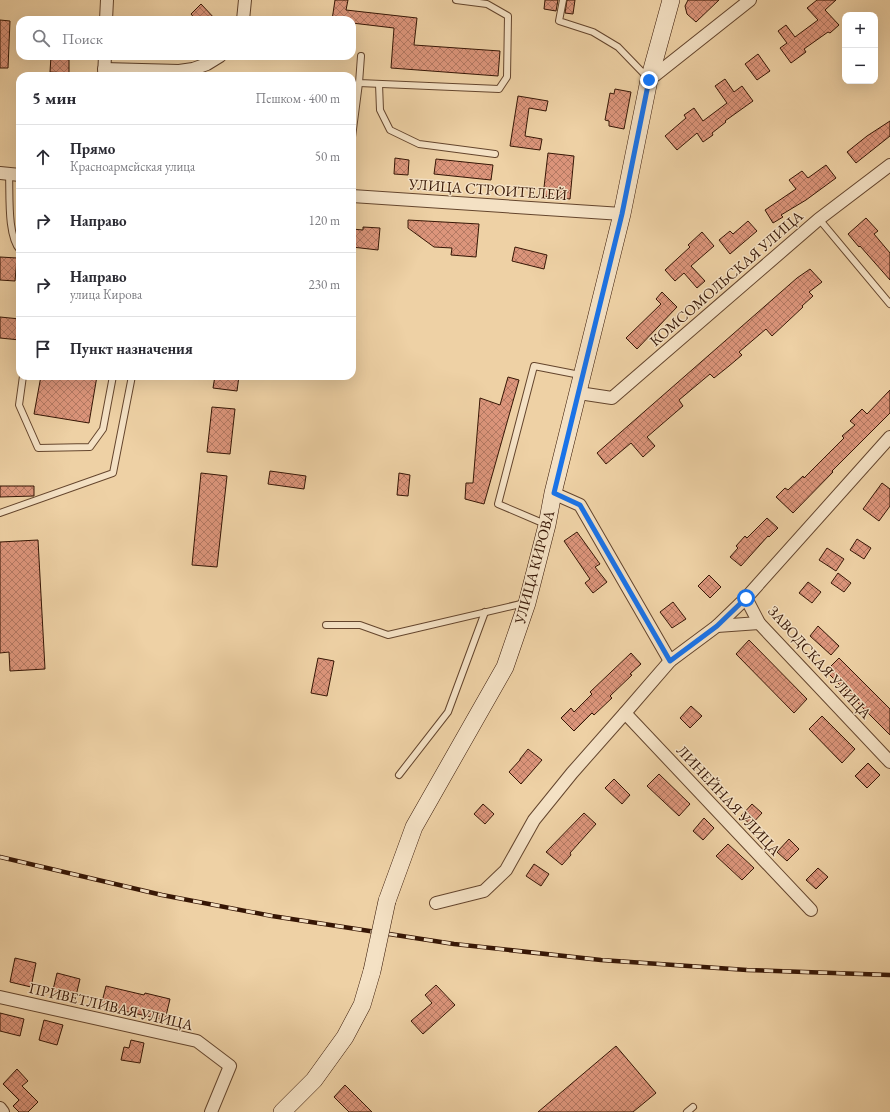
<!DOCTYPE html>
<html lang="ru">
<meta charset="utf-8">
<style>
:root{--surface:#fff;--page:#f2f2f3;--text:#2b2b33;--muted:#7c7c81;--line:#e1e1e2}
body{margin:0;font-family:"EB Garamond",serif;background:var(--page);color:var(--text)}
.controls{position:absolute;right:12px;top:12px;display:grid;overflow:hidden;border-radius:8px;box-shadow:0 4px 16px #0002}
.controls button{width:36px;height:36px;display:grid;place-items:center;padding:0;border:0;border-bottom:1px solid var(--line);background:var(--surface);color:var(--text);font:20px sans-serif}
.stop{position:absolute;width:12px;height:12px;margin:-9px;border:3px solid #1a73e8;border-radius:50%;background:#fff}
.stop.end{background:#1a73e8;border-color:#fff;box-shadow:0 1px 4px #0008}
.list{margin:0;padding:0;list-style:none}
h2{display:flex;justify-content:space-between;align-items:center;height:52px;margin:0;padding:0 16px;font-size:17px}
h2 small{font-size:13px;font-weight:400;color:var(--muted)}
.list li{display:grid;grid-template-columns:26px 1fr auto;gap:12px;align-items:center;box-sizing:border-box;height:64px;padding:0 16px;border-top:1px solid var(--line)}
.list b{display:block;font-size:15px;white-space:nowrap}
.list p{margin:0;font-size:13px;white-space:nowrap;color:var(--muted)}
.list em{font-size:13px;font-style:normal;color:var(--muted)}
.icon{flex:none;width:22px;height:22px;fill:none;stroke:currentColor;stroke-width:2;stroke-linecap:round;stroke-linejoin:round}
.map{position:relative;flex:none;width:890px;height:1112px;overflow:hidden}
.search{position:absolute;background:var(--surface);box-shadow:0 4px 16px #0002;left:16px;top:16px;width:340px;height:44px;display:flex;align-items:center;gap:10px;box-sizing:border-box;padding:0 14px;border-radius:12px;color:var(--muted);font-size:15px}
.panel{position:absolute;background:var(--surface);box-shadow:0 4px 16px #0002;left:16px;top:72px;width:340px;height:308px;border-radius:12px}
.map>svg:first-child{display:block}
</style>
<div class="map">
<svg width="890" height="1112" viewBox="0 0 890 1112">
<defs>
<pattern id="building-cross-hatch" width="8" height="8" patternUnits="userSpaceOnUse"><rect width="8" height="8" fill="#dc957b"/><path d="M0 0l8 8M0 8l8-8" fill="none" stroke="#b37963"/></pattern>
</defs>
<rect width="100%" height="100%" fill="#eed1a5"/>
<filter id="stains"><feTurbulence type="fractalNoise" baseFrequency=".005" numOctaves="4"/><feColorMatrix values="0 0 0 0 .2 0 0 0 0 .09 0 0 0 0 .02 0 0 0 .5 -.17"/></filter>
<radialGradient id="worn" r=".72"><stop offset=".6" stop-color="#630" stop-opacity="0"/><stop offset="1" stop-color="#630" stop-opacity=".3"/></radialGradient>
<g fill="url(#building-cross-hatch)" stroke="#361605">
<path d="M335,0H348L346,10L417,18L414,45L500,51L498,76L391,68L394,28L352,23V20H332Z"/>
<path d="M545,0H558L556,11L544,9Z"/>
<path d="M567,0H575L573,14L565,13Z"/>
<path d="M688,0H719L696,22L687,14L685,6Z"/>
<path d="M817,0H836L825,10L839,25L830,33L828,32L804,49L806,52L791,63L780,48L787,43L778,31L786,25L795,37L818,20L807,8Z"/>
<path d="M201,4L216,20H196L191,14Z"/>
<path d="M0,20L10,21L8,68H0Z"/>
<path d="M758,54L770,71L757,80L745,64Z"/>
<path d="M51,56H69V73L50,72Z"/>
<path d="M725,79L734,92L742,86L753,101L725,121L726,122L712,133L713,135L703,142L697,133L677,150L665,136L686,118L684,115L694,108L703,121L727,103L715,86Z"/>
<path d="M615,89L631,92L624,129L609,126V121L605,120L610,93L614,94Z"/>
<path d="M518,96L548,101L546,111L529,108L525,136L542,139L540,150L510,146Z"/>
<path d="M890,121V136L856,163L847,152L867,136Z"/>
<path d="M548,153L574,156L570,199L543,196Z"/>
<path d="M395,158L409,160L408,175L394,174Z"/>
<path d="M436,159L493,165L491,180L434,174Z"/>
<path d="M826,165L836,178L806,200L781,215L783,217L773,223L765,210L796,189L789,180L802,171L808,178Z"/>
<path d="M866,218L878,231L874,234L890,253V280L860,246L859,247L848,234Z"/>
<path d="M408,220L479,224L476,257L451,255L452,248L434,247L408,228Z"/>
<path d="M748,221L757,231L730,254L719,240L730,231L733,234Z"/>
<path d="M363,227L380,228L378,250L352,247V229L363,230Z"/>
<path d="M702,232L714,246L691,266L705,281L697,288L684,273L675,281L665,270L690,247L688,245Z"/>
<path d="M515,247L547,255L544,269L512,261Z"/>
<path d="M0,257L17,258L15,281L0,280Z"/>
<path d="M810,269L822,282L809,292L813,296L802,306L803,307L772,336L766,329L739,352L742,355L729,366L714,378L710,374L679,400L683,406L647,437L655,446L643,457L631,443L606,464L597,453L797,278Z"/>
<path d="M662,292L677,307L637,349L626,338L661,304L656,299Z"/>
<path d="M0,317L20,319V340L0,338Z"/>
<path d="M41,376H97L89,423L34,414Z"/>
<path d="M215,376H239L237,391L213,388Z"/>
<path d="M508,377L519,380L484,504L465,499L466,483H473L480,398L500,405Z"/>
<path d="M890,390V413L832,471L833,472L793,513L776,497L785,488L788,490L803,476L804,478L844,438L842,436L855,425L850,421L862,409L867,414Z"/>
<path d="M212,407L235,409L230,454L207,452Z"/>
<path d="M270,471L306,476L304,489L268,484Z"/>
<path d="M201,473L227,476L217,567L192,565Z"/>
<path d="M399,473L410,475L408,496L397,495Z"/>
<path d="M882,483L890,489V506L879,521L863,509Z"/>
<path d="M0,486H34V496L0,497Z"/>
<path d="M767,518L778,528L769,537L768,536L741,566L730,557L738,548L736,546L745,536L747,538Z"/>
<path d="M577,532L600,564L595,567L607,582L593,593L585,583L590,579L564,541Z"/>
<path d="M857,539L871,548L864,559L850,550Z"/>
<path d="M38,540L45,669L10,671L9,652L0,653V542Z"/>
<path d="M827,548L844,559L836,571L819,560Z"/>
<path d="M838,573L851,583L844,592L831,583Z"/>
<path d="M709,575L721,587L710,598L698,586Z"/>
<path d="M808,582L821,592L812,603L799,593Z"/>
<path d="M673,602L686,619L672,628L660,612Z"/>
<path d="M818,626L839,646L831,655L810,636Z"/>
<path d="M749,640L807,699L794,713L736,654Z"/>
<path d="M631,653L641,664L630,674L632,675L610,696L612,698L594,715L592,713L574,731L561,718L571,708L574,712L592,694L590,692Z"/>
<path d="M318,658L334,661L327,696L311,693Z"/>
<path d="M839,658L890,709V735L826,671Z"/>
<path d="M691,706L702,716L690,728L680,718Z"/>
<path d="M822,716L855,749L842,763L809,729Z"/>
<path d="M528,749L542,760L521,784L509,772L520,760V759Z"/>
<path d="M868,763L880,775L867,788L855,776Z"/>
<path d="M659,774L690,804L679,816L647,786Z"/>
<path d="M614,779L630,795L622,804L605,788Z"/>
<path d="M483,804L494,814L485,824L474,814Z"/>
<path d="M752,804L762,813L751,825L741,816Z"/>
<path d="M584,813L596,824L570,853L571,855L562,865L546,852Z"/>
<path d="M704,818L714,828L703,840L693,831Z"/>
<path d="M789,839L799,849L787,861L777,852Z"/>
<path d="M728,844L754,868L742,880L716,856Z"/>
<path d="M534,864L549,874L541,886L526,876Z"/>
<path d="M818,868L828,877L816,889L806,880Z"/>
<path d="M15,958L36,963L31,987L10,982Z"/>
<path d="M57,973L80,979L75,1000L52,994Z"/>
<path d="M436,985L455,1005L423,1034L411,1021L432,1003L425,995Z"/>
<path d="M106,986L144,995L145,993L170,999L165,1020L101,1006Z"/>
<path d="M0,1013L24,1019L20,1036L0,1031Z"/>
<path d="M44,1020L63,1025L57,1045L39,1040Z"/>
<path d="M131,1040L144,1043L140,1063L121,1060L124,1047L129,1048Z"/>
<path d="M616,1046L656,1093L633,1112H538Z"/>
<path d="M17,1069L28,1081L22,1086L38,1102L28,1112H19L13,1106L19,1100L3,1084Z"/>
<path d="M345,1085L372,1112H349L334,1097Z"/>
</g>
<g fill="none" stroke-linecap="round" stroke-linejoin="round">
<g stroke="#64452d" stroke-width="8">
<g id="service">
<path d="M563,0L559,21L593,32L618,47L647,77"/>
<path d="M361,56L359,83L499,89L507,77L508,16L487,4L456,0"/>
<path d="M379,84L380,110L390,130L419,144L495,154"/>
<path d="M352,137L359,83"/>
<path d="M9,174C10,194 7,236 20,250"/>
<path d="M819,219L890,304"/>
<path d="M23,376L19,405L38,448L90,447L103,429L113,376"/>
<path d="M0,513L113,473L132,376"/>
<path d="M545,524L498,504L534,366L580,375"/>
<path d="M326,625H360L388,635L525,603"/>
<path d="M399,775L448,712L485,612"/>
<path d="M687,1112L693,1107"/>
</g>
</g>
<g stroke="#64452d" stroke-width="14">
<g id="minor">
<path d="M106,20L107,0"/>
<path d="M243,20L245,0"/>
<path d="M104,69L179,71L193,69L207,64L220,56"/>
<path d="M104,76L105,56"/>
<path d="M649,80L750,0"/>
<path d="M0,173L20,175"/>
<path d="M352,196L622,214"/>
<path d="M579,393L612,398L819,219L890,165"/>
<path d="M553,493L580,505L670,661"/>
<path d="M746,598L759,623L890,762"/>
<path d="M717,626L759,623"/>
<path d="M625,713L811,910"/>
<path d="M436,903L484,891L506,870L534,820L572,773L625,713L670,661L717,626L746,598L890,437"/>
<path d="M0,997L197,1041L230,1066L211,1112"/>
<path d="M0,1108L3,1112"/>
</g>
</g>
<g stroke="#361605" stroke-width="18">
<g id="secondary">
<path d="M387,901L414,827L505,667L527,603L547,525L553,493L622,214L649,80L671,0"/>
<path d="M282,1112L314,1080L345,1037L362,1005L372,971"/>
</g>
</g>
<use href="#service" stroke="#f4e1c4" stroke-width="6"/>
<use href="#minor" stroke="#f4e1c4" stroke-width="12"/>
<use href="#secondary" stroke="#f4e1c4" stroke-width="17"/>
<g stroke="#361605" stroke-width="4.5">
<path id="rail" d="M0,857L162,895L272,916L454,944L601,960L747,970L890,975"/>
</g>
<use href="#rail" stroke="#f4e1c4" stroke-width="3" stroke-dasharray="9" stroke-linecap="butt"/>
<g stroke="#361605" stroke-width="18" stroke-linecap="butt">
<path id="secondary-bridge" d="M372,971L387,901"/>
</g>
<use href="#secondary-bridge" stroke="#f4e1c4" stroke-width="17"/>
</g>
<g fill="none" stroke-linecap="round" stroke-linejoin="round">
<path stroke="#1a73e8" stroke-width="5" d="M649,80L622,214L554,493L580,505L670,661L717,626L746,598"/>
</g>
<g text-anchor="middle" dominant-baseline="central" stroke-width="3" stroke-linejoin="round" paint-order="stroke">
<g font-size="15" fill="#361605" stroke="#f4e1c4">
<text transform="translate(488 189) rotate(4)">УЛИЦА СТРОИТЕЛЕЙ</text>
<text transform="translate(726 278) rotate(-41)">КОМСОМОЛЬСКАЯ УЛИЦА</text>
<text transform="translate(534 567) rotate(-75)">УЛИЦА КИРОВА</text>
<text transform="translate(820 662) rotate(48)">ЗАВОДСКАЯ УЛИЦА</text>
<text transform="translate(729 800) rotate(47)">ЛИНЕЙНАЯ УЛИЦА</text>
<text transform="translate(111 1006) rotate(13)">ПРИВЕТЛИВАЯ УЛИЦА</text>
</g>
</g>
<rect width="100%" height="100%" filter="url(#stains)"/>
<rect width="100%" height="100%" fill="url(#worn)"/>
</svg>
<div class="controls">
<button>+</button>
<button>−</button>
</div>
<div class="stop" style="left:746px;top:598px"></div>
<div class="stop end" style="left:649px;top:80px"></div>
<div class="search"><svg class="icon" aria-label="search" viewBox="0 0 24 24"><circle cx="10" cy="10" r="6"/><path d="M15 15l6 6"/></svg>Поиск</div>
<section class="panel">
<h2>5 мин<small>Пешком · 400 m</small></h2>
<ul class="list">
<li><svg class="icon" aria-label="ahead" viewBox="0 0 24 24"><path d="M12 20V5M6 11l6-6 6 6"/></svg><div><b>Прямо</b><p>Красноармейская улица</p></div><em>50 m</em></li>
<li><svg class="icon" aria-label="right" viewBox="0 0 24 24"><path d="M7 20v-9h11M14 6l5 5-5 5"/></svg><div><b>Направо</b></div><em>120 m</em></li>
<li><svg class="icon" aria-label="right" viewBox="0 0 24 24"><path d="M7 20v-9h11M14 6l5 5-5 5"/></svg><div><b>Направо</b><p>улица Кирова</p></div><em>230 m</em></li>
<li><svg class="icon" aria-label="arrive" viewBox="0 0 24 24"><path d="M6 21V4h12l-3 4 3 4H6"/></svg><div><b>Пункт назначения</b></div></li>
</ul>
</section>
</div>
